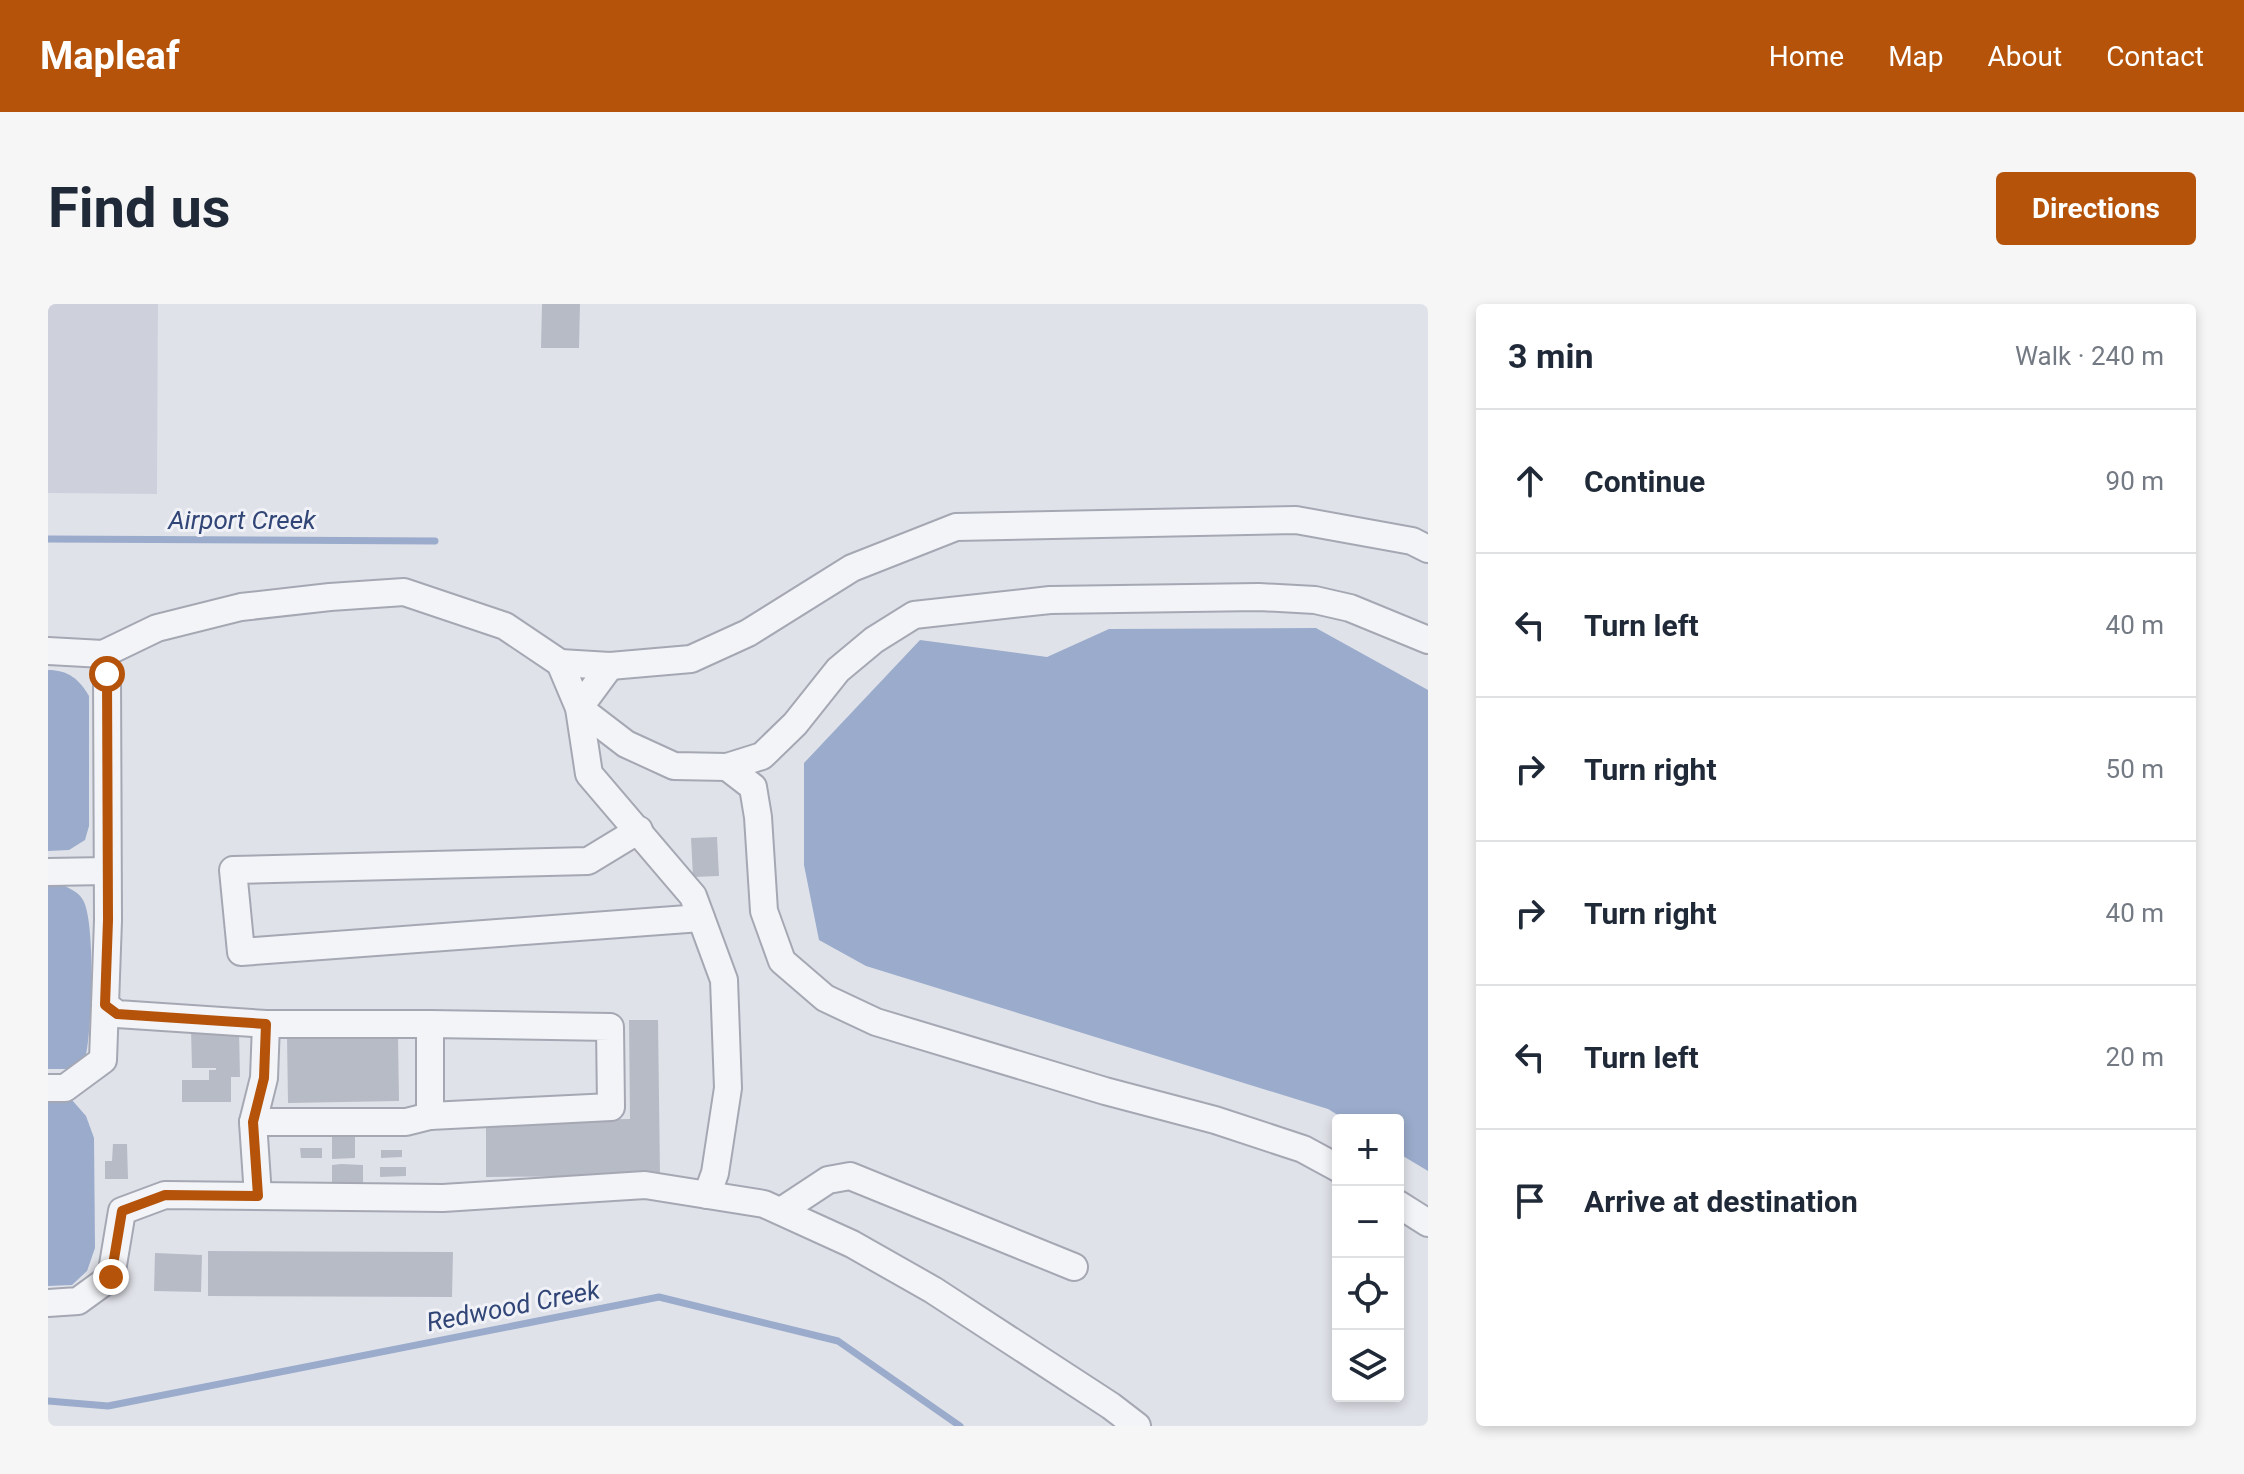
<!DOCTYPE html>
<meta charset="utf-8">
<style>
:root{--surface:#fff;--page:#f6f6f7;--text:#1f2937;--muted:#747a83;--line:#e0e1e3;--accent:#b45309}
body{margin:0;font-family:Roboto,sans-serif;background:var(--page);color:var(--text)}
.controls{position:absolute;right:24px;bottom:24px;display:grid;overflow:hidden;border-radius:8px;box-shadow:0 4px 12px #0003}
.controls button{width:72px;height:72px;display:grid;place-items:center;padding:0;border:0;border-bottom:2px solid var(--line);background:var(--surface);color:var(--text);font:40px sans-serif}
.stop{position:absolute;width:24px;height:24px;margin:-18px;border:6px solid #b45309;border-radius:50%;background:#fff}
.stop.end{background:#b45309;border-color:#fff;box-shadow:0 2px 8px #0008}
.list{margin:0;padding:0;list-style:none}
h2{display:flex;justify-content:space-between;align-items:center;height:104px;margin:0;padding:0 32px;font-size:34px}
h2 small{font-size:26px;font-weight:400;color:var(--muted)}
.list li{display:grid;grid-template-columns:52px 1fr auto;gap:24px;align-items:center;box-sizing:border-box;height:144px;padding:0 32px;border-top:2px solid var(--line)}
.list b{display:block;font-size:30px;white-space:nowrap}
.list em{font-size:26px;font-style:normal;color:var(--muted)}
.icon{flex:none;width:44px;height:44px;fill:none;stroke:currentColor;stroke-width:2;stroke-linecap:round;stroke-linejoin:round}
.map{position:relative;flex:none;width:1380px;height:1122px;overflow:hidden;border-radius:8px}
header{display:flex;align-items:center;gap:48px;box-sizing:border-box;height:112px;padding:0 40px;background:var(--accent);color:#fff}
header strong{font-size:38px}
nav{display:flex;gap:44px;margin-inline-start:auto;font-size:28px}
.intro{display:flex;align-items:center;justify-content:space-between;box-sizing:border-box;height:192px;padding:0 48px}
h1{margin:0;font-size:56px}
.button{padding:20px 36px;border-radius:8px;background:var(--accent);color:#fff;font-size:28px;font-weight:700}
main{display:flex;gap:48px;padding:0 48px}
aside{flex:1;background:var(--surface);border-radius:8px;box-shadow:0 4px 12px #0003}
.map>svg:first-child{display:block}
</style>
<header>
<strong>Mapleaf</strong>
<nav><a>Home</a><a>Map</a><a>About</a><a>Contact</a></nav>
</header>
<div class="intro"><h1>Find us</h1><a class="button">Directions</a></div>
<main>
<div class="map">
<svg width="1380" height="1122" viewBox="0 0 1380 1122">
<rect width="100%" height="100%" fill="#e0e2e9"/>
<path fill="#ced1dc" d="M0,0H110L109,190L0,189Z"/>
<g fill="#9aabcb">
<path d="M1268,324L1380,386V867L1350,849V816H1298L1280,805L818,662L771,636L756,561V459L872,336L999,353L1061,325Z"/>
<path d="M0,366C20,366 31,375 41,392V522L37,536L21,546L0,547Z"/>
<path d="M9,579C19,583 30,587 35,596C48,618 44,729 37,755L19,765H0V580Z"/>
<path d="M0,796H24L38,812L46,834L47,944L39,967L24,981L0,982Z"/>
</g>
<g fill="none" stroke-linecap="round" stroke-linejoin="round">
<g stroke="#9aabcb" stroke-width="7">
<path d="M0,235L387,237"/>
<path d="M0,1097L60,1102L611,993L790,1037L912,1122"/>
</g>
</g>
<g fill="#b7bbc6">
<path d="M494,0H532L531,44H493Z"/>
<path d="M669,533L671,572L645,573L643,534Z"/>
<path d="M581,716H610L612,872L438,873V817L582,815Z"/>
<path d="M143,726H191L192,773H183V798H134V776H161V766H168V764H144Z"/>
<path d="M350,731L351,797L240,799L239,732Z"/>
<path d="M307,829V854L284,855V830Z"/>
<path d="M65,840H79L80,875H57V857H64Z"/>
<path d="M252,844H274V854H253Z"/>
<path d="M333,846H354V853L333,854Z"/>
<path d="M293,860L315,861V881H284V861Z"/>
<path d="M332,863H358V872L332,873Z"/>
<path d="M160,947L405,948L404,993L160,992Z"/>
<path d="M107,949L154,951L153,988L106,987Z"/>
</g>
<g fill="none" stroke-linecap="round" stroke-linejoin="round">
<g stroke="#a5a8b3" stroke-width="30">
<g id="minor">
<path d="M0,347L55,350L59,370L60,616L57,701L69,710L218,720"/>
<path d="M55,350L109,324L193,303L282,293L356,288L457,322L512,359L531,404L541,470L645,592L676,676L680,784L667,869L659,891"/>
<path d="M512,359L562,362L643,355L700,329L804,264L908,223L1248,216L1364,237L1380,245"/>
<path d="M562,362L531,404L578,440L626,462L679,463L714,452L747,420L790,366L826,336L866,311L1002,296L1211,293L1267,296L1302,304L1380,336"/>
<path d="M679,463L705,483L710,513L716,607L734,657L777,694L828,718L1057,787L1167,816L1255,845L1290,864"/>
<path d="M591,526L540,557L185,566L193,648L653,614"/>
<path d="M0,568L59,567"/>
<path d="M0,784H17L55,756L57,701"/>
<path d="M205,818L216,774L218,720H382V812"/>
<path d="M210,892L205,818H358L382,812L563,803L562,723L382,720"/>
<path d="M1350,900L1380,919"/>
<path d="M733,907L780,876L802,872L1026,963"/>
<path d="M0,999L30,997L63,973L74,907L117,891L395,894L597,881L716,900L804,940L885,986L1063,1102L1089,1122"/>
</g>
</g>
<use href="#minor" stroke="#f3f4f8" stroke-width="26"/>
</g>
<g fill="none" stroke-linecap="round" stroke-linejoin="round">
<path stroke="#b45309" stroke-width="10" d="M59,370L60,616L57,701L69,710L218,720L216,774L205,818L210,892L117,891L74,907L63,973"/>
</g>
<g text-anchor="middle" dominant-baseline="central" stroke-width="6" stroke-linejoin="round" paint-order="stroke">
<g font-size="26" font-style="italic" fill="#314677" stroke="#f0f2f7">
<text x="194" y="216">Airport Creek</text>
<text transform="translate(465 1002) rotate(-11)">Redwood Creek</text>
</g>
</g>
</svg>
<div class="controls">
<button>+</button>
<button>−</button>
<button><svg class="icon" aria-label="locate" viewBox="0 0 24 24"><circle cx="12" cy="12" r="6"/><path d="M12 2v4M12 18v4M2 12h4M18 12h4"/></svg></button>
<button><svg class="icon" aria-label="layers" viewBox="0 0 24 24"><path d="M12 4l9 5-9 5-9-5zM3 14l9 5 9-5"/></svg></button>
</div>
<div class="stop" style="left:59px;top:370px"></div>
<div class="stop end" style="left:63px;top:973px"></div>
</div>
<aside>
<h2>3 min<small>Walk · 240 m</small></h2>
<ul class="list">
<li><svg class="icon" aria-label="ahead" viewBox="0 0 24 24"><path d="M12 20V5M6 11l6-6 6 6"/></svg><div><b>Continue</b></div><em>90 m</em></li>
<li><svg class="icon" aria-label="left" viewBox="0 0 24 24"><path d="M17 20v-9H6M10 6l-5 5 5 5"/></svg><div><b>Turn left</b></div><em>40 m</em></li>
<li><svg class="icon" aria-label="right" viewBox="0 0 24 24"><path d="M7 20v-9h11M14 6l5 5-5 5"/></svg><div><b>Turn right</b></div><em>50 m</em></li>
<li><svg class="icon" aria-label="right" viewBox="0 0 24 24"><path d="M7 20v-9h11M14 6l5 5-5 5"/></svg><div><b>Turn right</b></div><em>40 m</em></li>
<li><svg class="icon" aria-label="left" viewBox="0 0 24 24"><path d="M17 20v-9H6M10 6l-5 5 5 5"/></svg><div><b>Turn left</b></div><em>20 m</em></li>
<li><svg class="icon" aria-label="arrive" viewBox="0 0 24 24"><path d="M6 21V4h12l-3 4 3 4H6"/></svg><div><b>Arrive at destination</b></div></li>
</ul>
</aside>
</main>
